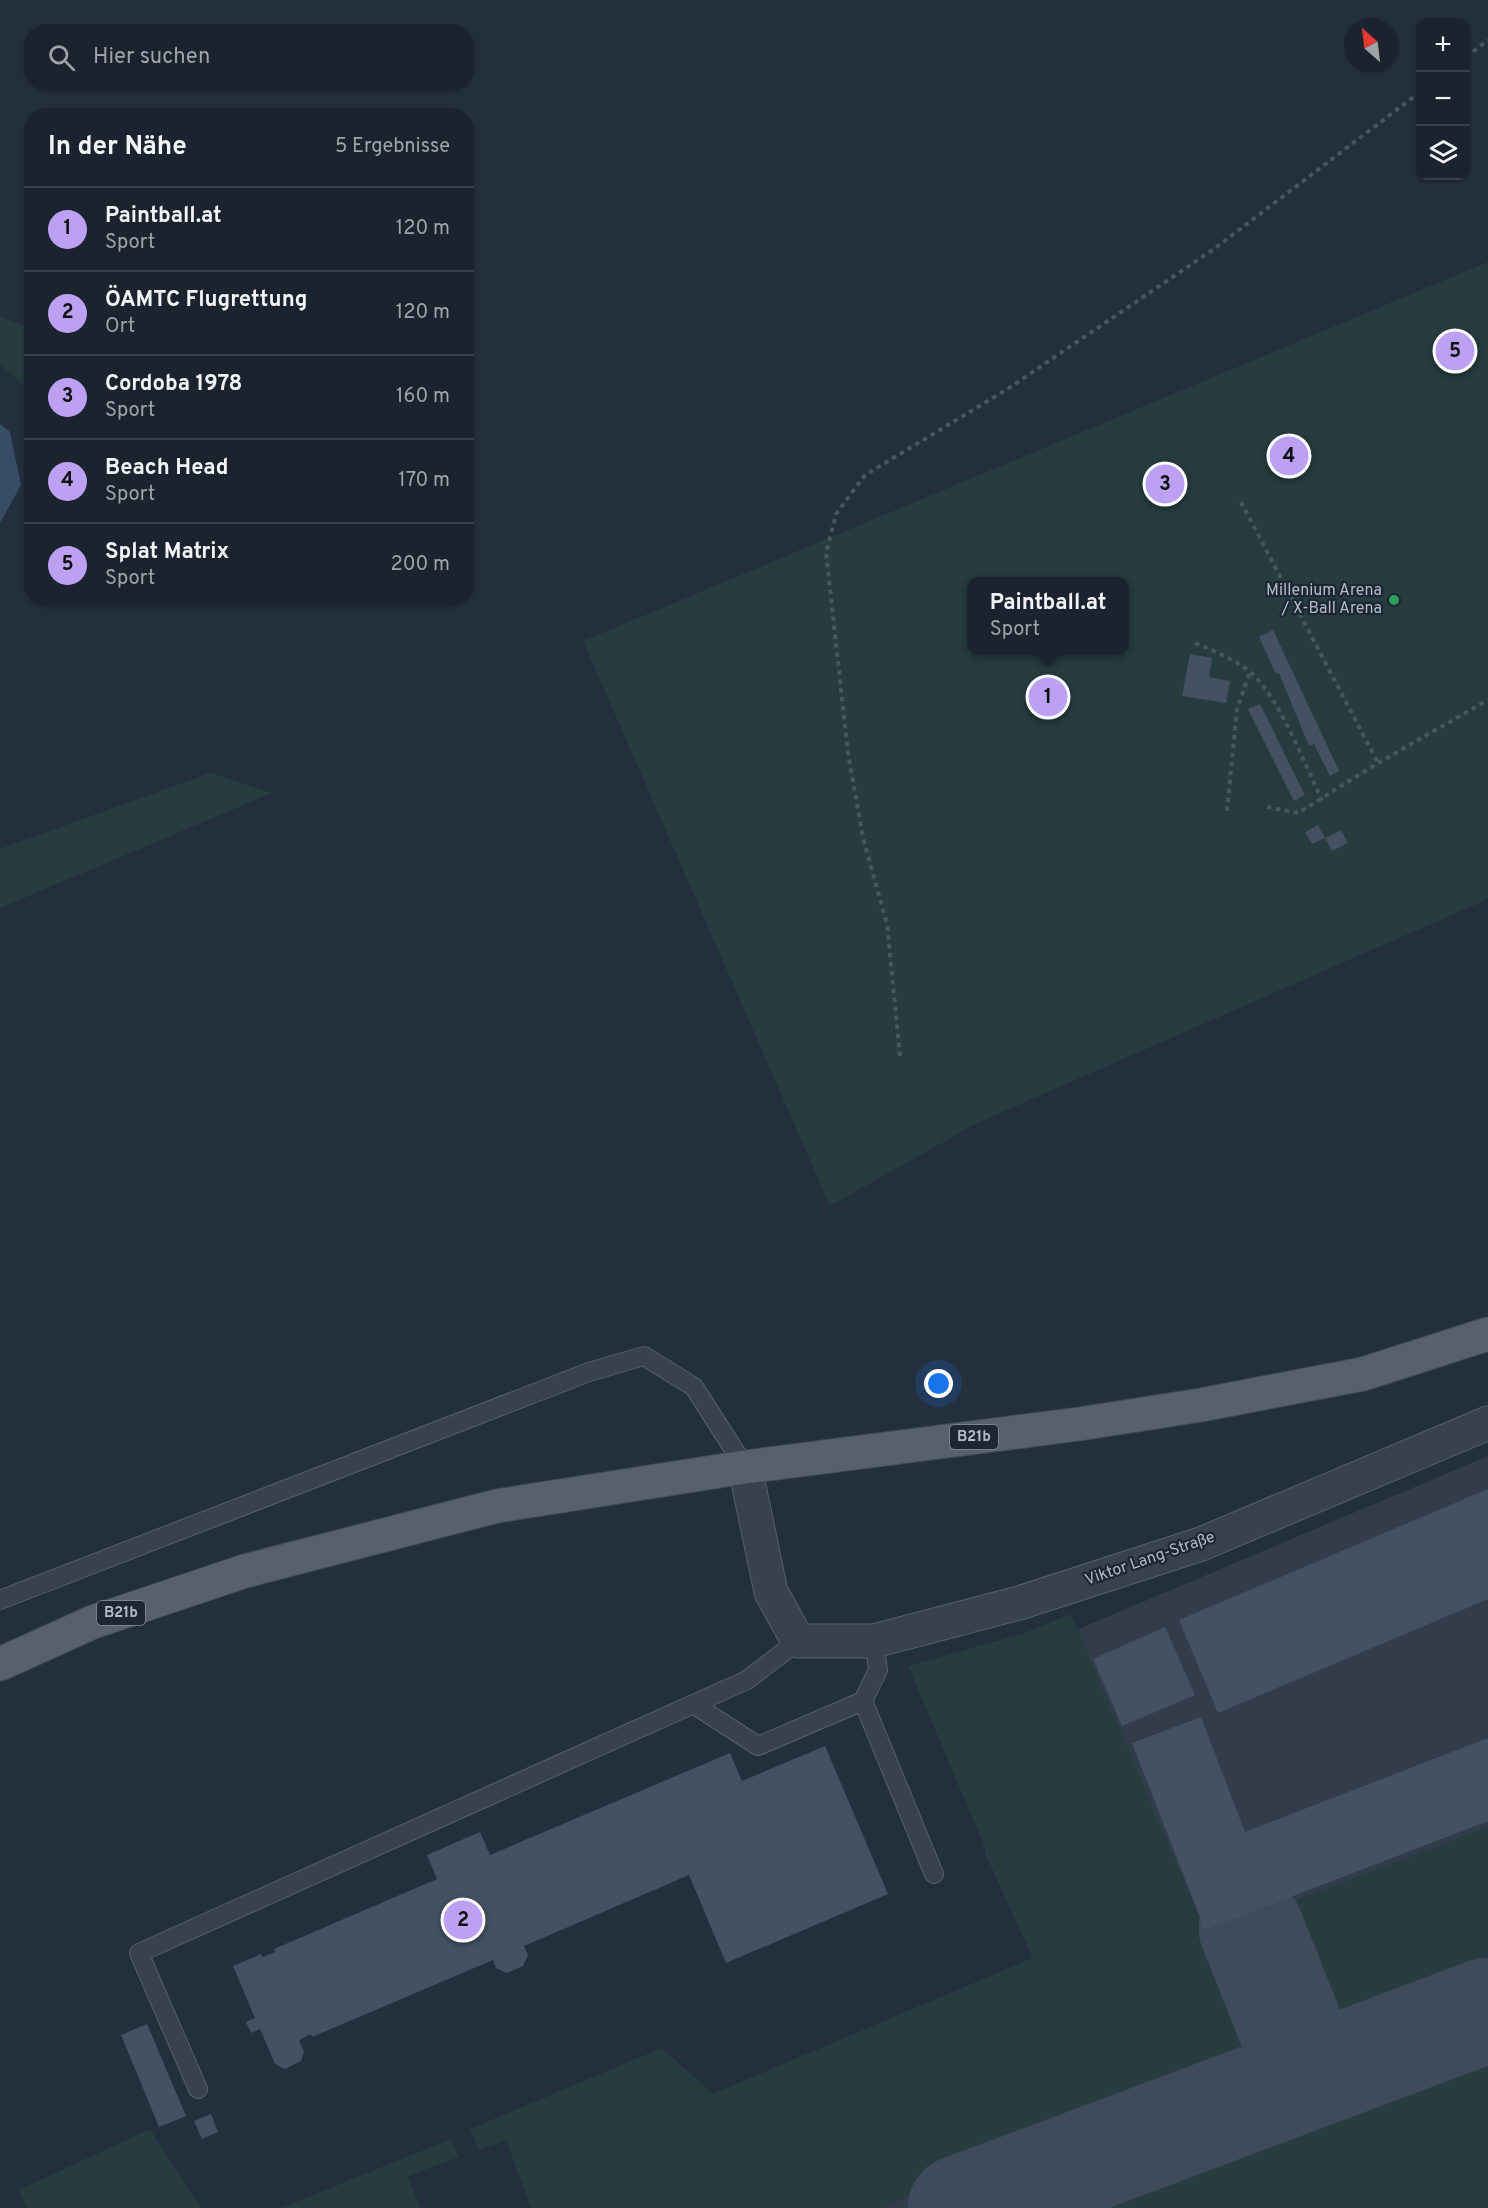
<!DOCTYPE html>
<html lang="de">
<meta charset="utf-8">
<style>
:root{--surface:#1b232e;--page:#282f3a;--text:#f1f3f6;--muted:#a0a4aa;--line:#39404a;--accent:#bca0f2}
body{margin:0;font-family:Overpass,sans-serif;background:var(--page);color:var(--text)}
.controls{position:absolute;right:18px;top:18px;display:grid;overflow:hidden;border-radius:12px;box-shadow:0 2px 4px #0004}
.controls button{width:54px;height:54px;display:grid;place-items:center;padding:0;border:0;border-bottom:2px solid var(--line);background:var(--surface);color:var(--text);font:30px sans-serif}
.compass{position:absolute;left:1344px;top:18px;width:54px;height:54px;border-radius:50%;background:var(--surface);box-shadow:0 2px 4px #0004;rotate:332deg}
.you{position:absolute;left:939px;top:1384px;width:21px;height:21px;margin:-15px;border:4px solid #fff;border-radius:50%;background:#1a73e8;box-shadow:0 0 0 9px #1a73e833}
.badge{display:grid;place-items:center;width:39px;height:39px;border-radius:50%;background:var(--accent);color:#111;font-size:20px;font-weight:700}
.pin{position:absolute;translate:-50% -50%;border:3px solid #fff;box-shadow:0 2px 6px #0006}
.popup{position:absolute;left:967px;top:577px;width:162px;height:78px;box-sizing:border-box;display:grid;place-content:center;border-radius:12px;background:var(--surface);filter:drop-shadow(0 2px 4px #0005);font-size:20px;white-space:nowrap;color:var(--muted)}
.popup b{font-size:22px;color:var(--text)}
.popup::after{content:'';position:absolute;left:50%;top:100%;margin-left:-12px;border:12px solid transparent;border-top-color:var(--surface)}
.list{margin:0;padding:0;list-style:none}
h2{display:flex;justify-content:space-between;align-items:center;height:78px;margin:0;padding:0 24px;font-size:26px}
h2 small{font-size:20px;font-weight:400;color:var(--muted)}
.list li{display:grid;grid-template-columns:39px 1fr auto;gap:18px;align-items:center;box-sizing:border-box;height:84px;padding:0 24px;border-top:2px solid var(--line)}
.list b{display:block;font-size:22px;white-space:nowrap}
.list p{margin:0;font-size:20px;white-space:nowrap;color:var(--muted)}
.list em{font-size:20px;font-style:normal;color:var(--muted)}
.icon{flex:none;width:33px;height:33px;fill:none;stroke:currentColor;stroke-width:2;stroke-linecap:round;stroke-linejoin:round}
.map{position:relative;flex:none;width:1488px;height:2208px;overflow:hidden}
.search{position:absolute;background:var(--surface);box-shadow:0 2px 4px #0004;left:24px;top:24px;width:450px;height:66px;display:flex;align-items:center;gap:15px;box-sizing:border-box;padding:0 21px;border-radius:24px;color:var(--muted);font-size:22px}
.panel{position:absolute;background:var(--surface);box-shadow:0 2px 4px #0004;left:24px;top:108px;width:450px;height:498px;border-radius:24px}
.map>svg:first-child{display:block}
</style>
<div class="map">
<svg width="1488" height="2208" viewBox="0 0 1488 2208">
<rect width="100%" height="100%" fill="#242f3e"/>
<path fill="#323c4b" d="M1488,1456V2208H634L1061,2021L985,1852L1062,1636Z"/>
<g fill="#263c3f" fill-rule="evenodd">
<path d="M1488,262V899L975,1124L830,1206L583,641ZM972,582H1124V650H972Z"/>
<path d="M0,317L31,328V391L0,364Z"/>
<path d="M210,773L272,793L0,908V849Z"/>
<path d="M1071,1614L1205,1930L1213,1939L1231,1949L1265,2033L1255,2058L1244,2069L937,2184L882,2208H531L506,2140L479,2150L470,2129L662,2048L713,2094L1032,1958L908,1666L1024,1633Z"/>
<path d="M1488,1827V1978L1348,2030L1324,2023L1312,2011L1280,1932L1284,1905Z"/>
<path d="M1488,2042V2208H1048Z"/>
<path d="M150,2129L201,2208H27L19,2190Z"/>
<path d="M451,2139L459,2157L408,2176L420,2208H281Z"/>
</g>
<path fill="#394c67" d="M0,424L10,432L21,485L0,523Z"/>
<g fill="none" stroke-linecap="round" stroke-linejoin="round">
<g stroke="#3f4a5a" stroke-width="105">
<path d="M1251,1928L1310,2076"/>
<path d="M960,2208L1488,2010"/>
</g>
</g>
<g fill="#455162">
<path d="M1273,630L1339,771L1330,776L1314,744L1309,746L1279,673L1276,674L1259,637Z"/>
<path d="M1190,654L1212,658L1209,677L1230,681L1226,703L1182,696Z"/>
<path d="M1260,704L1305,795L1294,801L1248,709Z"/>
<path d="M1318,825L1325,838L1312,844L1305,832Z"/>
<path d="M1341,830L1348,843L1332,851L1325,838Z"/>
<path d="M1488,1489V1599L1218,1713L1179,1620Z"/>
<path d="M1165,1627L1195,1695L1122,1726L1093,1659Z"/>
<path d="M1201,1717L1245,1832L1488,1738V1821L1205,1930L1132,1743Z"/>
<path d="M825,1746L888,1894L726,1963L689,1875L524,1946L528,1955L523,1966L507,1973L496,1968L493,1960L312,2037L311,2034L299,2040L304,2052L301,2061L285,2069L275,2064L260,2029L251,2033L246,2022L255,2018L233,1966L261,1954L263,1957L275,1952L274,1949L437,1879L427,1855L480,1832L490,1855L730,1753L742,1781Z"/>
<path d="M147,2024L186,2116L159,2127L121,2035Z"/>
<path d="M211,2114L218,2132L202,2139L194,2121Z"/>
</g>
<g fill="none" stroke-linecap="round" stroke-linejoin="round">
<g stroke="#565f6c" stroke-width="20">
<g id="lane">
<path d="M0,1600L589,1372L644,1356L694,1387L745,1467"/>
<path d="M874,1641L878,1670L863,1701L934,1874"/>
<path d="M693,1704L758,1746L863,1701"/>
<path d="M198,2089L139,1953L747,1680L798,1641"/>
</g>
</g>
<g stroke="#565f6c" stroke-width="35">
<path id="street" d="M745,1467L771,1592L798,1641H874L1019,1603L1201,1544L1488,1423"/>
</g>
<g stroke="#414a57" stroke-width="35">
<path id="primary" d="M0,1664L93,1622L245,1571L497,1506L745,1467L1079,1424L1201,1405L1363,1374L1488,1334"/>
</g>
<g stroke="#44595c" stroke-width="4" stroke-dasharray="4.5 4.5" stroke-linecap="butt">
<path d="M1466,57L1488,40"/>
<path d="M1241,502L1378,763"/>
<path d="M1195,643C1214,651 1232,658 1249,671C1278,694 1305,765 1322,800"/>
<path d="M1267,807L1298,813L1378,763L1488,700"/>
<path d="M1227,811L1237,709L1250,672"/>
<path d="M900,1056L887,924L863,838L848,753L826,553L836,514L865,475L1006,390L1214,249L1420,92"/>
</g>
<use href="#lane" stroke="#38414e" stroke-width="18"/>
<use href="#street" stroke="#38414e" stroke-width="33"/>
<use href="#primary" stroke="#56606e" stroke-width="33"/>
</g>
<circle fill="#2e9e5b" stroke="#1d2633" stroke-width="2" cx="1394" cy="600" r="6"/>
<g text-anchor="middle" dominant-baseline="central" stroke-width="4.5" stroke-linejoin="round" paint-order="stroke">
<g fill="#1d2633" stroke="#878f9c" stroke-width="1.5">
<rect x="950" y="1425" width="48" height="24" rx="4.5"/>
<rect x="97" y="1601" width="48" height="24" rx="4.5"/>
</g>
<g font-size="15" font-weight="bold" fill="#b4bcc9">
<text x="974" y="1437">B21b</text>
<text x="121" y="1613">B21b</text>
</g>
<g font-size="16" fill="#b4bcc9" stroke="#1d2633" text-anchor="end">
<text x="1382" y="591">Millenium Arena<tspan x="1382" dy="18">/ X-Ball Arena</tspan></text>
</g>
<g font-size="16" fill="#b4bcc9" stroke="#1d2633">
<text transform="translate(1150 1559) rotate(-19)">Viktor Lang-Straße</text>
</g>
</g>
</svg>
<div class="controls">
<button>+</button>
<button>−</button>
<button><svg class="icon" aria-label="layers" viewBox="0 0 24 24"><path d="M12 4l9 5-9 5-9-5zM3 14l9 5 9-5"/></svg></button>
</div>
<svg class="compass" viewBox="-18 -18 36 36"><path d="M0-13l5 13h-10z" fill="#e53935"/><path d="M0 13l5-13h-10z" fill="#a0a4aa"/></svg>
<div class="you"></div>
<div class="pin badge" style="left:1048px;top:697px">1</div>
<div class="popup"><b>Paintball.at</b>Sport</div>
<div class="pin badge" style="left:463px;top:1920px">2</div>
<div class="pin badge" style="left:1165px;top:484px">3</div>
<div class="pin badge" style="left:1289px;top:456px">4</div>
<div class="pin badge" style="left:1455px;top:351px">5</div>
<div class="search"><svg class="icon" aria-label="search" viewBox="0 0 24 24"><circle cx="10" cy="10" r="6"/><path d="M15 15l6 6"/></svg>Hier suchen</div>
<section class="panel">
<h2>In der Nähe<small>5 Ergebnisse</small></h2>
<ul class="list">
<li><span class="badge">1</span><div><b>Paintball.at</b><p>Sport</p></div><em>120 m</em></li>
<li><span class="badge">2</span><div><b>ÖAMTC Flugrettung</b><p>Ort</p></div><em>120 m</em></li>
<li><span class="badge">3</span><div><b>Cordoba 1978</b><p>Sport</p></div><em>160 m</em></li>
<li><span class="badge">4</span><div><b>Beach Head</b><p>Sport</p></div><em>170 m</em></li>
<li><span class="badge">5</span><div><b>Splat Matrix</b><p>Sport</p></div><em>200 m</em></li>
</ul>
</section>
</div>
